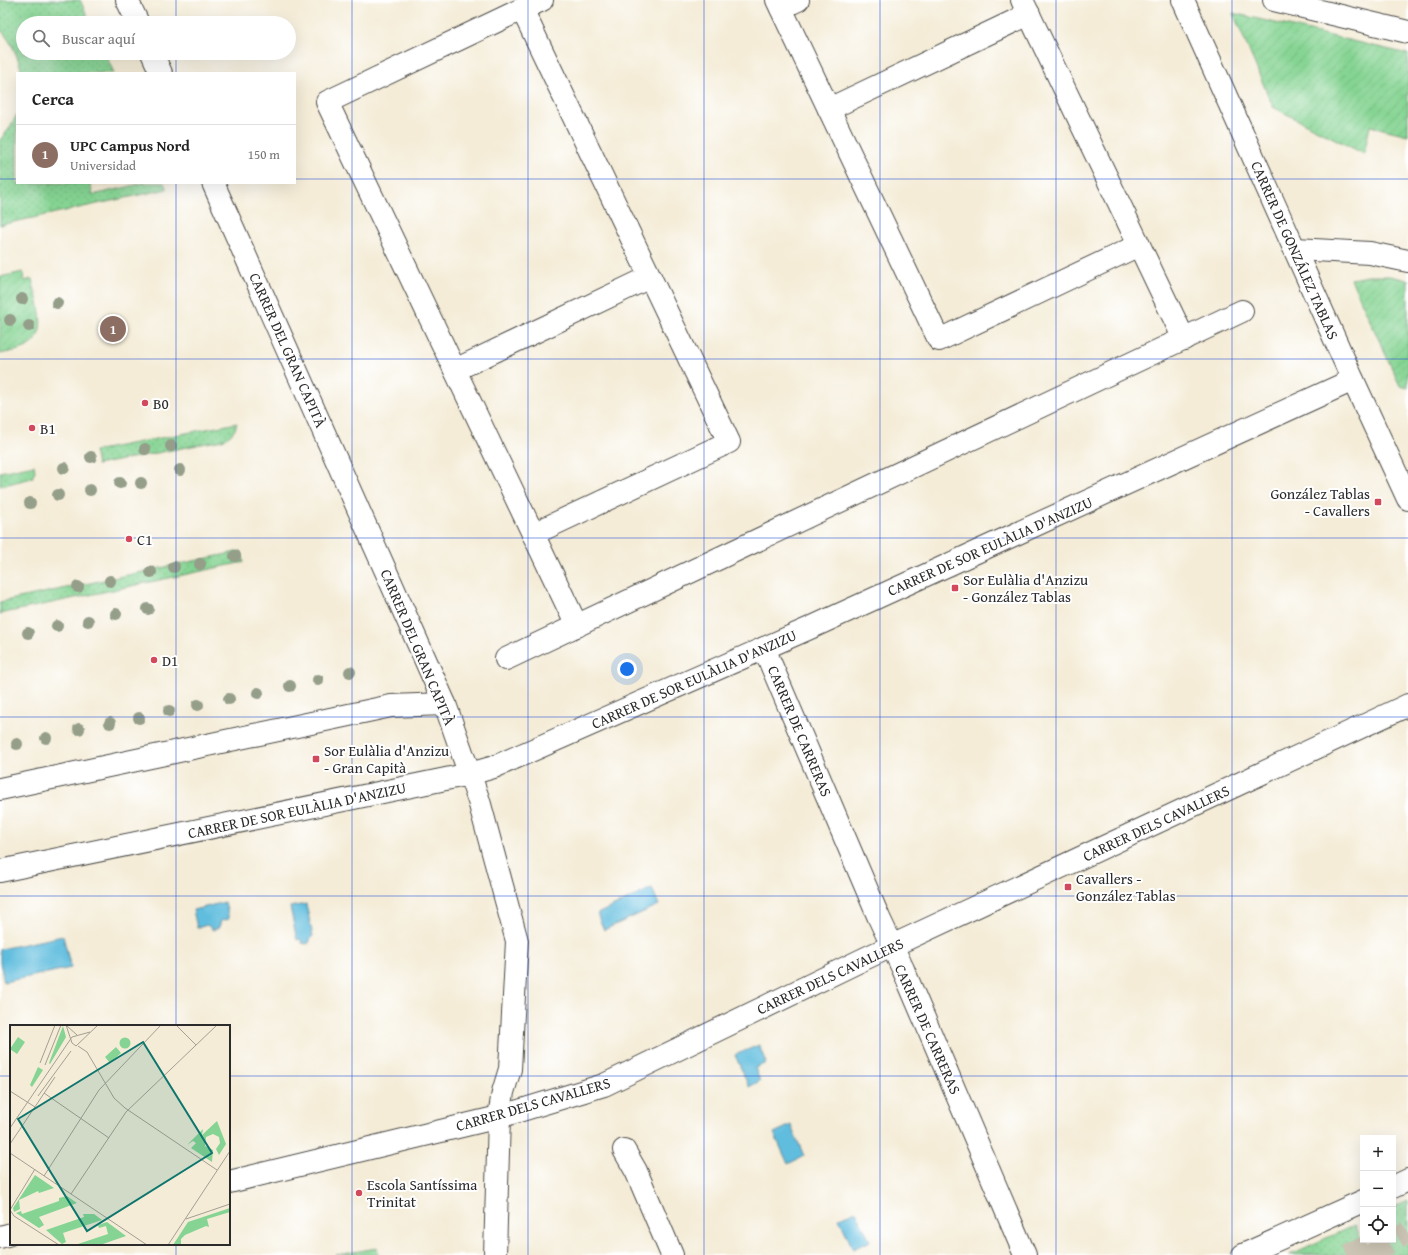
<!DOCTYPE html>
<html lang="es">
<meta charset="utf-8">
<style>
:root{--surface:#fff;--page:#f2f2f2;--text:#222;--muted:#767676;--line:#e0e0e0;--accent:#d1495b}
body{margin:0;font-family:"Gentium Book Plus",serif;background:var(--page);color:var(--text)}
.controls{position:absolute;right:12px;bottom:12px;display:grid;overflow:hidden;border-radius:0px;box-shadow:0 4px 16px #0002}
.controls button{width:36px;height:36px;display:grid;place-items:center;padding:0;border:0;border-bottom:1px solid var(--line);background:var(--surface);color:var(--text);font:20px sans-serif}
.you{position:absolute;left:627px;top:669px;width:14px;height:14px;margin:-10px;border:3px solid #fff;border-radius:50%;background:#1a73e8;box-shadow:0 0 0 6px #1a73e833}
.badge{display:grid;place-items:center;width:26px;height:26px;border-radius:50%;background:var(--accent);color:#fff;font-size:13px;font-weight:700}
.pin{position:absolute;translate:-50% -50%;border:2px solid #fff;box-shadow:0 1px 4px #0006}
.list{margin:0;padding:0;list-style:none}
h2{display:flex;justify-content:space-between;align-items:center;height:52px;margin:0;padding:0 16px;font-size:17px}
h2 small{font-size:13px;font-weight:400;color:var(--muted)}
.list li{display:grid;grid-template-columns:26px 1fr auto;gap:12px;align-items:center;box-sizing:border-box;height:60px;padding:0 16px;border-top:1px solid var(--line)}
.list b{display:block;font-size:15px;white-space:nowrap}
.list p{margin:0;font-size:13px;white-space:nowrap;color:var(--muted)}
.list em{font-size:13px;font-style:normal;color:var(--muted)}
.icon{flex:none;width:22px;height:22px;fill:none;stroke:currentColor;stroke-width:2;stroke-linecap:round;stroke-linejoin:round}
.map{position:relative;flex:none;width:1408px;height:1255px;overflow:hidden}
.search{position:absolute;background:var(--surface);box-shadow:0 4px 16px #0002;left:16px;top:16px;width:280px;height:44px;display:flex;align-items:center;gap:10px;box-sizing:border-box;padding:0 14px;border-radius:22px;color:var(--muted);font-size:15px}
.panel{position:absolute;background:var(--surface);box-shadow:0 4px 16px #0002;left:16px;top:72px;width:280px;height:112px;border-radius:0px}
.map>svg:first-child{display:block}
</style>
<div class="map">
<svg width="1408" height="1255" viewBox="0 0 1408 1255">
<defs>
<pattern id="grass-dots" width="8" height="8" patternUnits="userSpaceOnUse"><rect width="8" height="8" fill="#85d493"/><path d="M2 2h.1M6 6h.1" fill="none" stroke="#73b67f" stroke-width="1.8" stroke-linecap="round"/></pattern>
<pattern id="garden-furrows" width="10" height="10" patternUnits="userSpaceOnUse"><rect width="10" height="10" fill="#85d493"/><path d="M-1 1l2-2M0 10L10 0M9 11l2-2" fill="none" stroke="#73b67f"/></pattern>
</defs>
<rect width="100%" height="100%" fill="#fff"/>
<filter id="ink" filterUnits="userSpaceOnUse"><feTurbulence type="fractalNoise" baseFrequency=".025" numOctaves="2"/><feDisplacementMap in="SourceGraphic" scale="8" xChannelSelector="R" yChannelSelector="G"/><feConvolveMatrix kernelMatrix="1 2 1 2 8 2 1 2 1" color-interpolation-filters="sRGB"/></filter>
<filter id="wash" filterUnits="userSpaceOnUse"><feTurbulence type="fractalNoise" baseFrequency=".012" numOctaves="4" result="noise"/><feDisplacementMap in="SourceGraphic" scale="16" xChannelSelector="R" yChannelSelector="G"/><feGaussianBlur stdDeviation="0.9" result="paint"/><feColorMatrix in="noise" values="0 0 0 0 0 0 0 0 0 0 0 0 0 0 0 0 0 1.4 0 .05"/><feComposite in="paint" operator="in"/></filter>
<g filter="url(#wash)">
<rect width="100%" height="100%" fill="#f4ecd7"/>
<g fill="url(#grass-dots)" stroke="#58805f">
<path d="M0,0H80L91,23H23V53H105L114,73H22C18,56 12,42 0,29Z"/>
<path d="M17,114V183H90L93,195L144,183H164L167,189L0,225V140L9,129Z"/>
<path d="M237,423C235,432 231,436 222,440L97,465L94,451Z"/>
<path d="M34,465L35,471L32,478L0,486V472Z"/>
<path d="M241,551L244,562L0,614V602Z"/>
<path d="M1408,1201V1255H1378L1372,1240H1393V1208Z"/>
<path d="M1355,1225L1369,1255H1289Z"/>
</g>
<g fill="url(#garden-furrows)" stroke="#58805f">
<path d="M1233,13L1408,54V135L1370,126L1364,154L1273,107Z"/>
<path d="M23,272L24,281L32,279C37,301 52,335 25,348C17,351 8,352 0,354V277Z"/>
<path d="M1368,276H1389L1408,280V388L1400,386L1351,279Z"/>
</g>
<path fill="#85d493" stroke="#58805f" d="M377,1248L378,1255H336Z"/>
<g fill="#60bdde" stroke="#467484">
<path d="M652,888L659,905L604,930L597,914Z"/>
<path d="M225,902L229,919L221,921L219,927L213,930L207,925L197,928L193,910Z"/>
<path d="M306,904L313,936L311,937L309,943L306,944L302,943L301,939L297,940L290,907Z"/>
<path d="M63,936L71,968L4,982L0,962V949Z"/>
<path d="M759,1045L766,1063L755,1068L760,1081L749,1087L735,1055Z"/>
<path d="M791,1125L804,1156L788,1164L774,1133Z"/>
<path d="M856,1211L870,1241L853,1249L839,1218Z"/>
</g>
</g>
<g filter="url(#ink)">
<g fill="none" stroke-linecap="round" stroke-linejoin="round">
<g stroke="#ccc5b5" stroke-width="22" stroke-dasharray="22 11" stroke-linecap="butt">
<path d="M1347,1255L1383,1240"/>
<path d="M1370,1255L1408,1232"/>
</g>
<g stroke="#494845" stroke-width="24">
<g id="minor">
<path d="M127,0L138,23"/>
<path d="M777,0L939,340L1139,245"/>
<path d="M1022,0L1184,339"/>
<path d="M1183,0L1353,380L1408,499"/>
<path d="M1274,0L1408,32"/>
<path d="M781,8L798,0"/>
<path d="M522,9L327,102L577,626"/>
<path d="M152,53L161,73"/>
<path d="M829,109L1029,14"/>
<path d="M213,183L445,704L479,801L517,941L510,1069L503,1092L499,1117L495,1255"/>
<path d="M1295,249L1370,253L1408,261"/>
<path d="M455,370L650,277"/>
<path d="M533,534L729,442L522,9L542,0"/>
<path d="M764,648L879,918L903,969L1025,1255"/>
<path d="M506,659L1242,311"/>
<path d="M0,789L391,706L445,704"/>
<path d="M0,871L470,774L494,767L810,628L1353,380"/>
<path d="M624,1150L636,1171L672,1255"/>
<path d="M229,1182L499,1117L604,1085L866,958L1408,705"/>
<path d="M1393,1187L1408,1180"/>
<path d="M0,1237L11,1234"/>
<path d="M1243,1255L1363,1201"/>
</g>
</g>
<use href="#minor" stroke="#fff" stroke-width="22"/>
</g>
<g fill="#949e89">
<circle cx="22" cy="299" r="6"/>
<circle cx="57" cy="303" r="6"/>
<circle cx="10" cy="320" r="6"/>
<circle cx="29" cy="326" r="6"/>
<circle cx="171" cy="446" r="6"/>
<circle cx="145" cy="449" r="6"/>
<circle cx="91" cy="457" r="6"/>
<circle cx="64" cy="468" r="6"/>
<circle cx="180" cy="470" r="6"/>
<circle cx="120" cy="483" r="6"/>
<circle cx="141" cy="483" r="6"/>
<circle cx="90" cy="490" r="6"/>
<circle cx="58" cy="495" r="6"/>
<circle cx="30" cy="503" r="6"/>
<circle cx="235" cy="556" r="6"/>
<circle cx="200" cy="564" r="6"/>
<circle cx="174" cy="567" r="6"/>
<circle cx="151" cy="572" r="6"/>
<circle cx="110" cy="581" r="6"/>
<circle cx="78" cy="587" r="6"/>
<circle cx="148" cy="609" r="6"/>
<circle cx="116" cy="614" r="6"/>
<circle cx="88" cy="621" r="6"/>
<circle cx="57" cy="626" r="6"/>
<circle cx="28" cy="633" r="6"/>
<circle cx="350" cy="672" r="6"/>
<circle cx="318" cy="680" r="6"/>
<circle cx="290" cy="686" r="6"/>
<circle cx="258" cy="693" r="6"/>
<circle cx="229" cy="699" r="6"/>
<circle cx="198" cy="705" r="6"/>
<circle cx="169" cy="711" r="6"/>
<circle cx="139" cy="718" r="6"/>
<circle cx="110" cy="723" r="6"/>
<circle cx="79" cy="729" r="6"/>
<circle cx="46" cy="738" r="6"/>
<circle cx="17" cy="744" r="6"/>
</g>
</g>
<path fill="none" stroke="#1d4ed8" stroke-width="1" stroke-opacity="0.55" d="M176,0V23M352,0V1255M528,0V1255M704,0V1255M880,0V1255M1056,0V1255M1232,0V1255M176,53V73M0,179H17M295,179H1408M176,183V1026M0,359H1408M0,538H1408M0,717H1408M0,896H1408M0,1076H11M229,1076H1408M176,1244V1255"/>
<g fill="#d1495b" stroke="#fff" stroke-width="1.5">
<circle cx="145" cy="403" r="4"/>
<circle cx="32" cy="428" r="4"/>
<rect x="1374" y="498" width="8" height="8" rx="2"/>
<circle cx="129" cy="539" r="4"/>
<rect x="951" y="584" width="8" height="8" rx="2"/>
<circle cx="154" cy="660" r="4"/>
<rect x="312" y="755" width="8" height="8" rx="2"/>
<rect x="1064" y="883" width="8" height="8" rx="2"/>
<circle cx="359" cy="1193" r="4"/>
</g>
<g text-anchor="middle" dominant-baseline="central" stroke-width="4" stroke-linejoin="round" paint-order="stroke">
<g font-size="15" fill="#2b2b2b" stroke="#fff">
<text transform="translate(1295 250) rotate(66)">CARRER DE GONZÁLEZ TABLAS</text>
<text transform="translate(288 350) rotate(66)">CARRER DEL GRAN CAPITÀ</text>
<text transform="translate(990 546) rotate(-24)">CARRER DE SOR EULÀLIA D'ANZIZU</text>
<text transform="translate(418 647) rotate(67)">CARRER DEL GRAN CAPITÀ</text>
<text transform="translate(694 679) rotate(-24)">CARRER DE SOR EULÀLIA D'ANZIZU</text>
<text transform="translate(800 731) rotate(67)">CARRER DE CARRERAS</text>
<text transform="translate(297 810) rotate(-12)">CARRER DE SOR EULÀLIA D'ANZIZU</text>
<text transform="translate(1156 823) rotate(-25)">CARRER DELS CAVALLERS</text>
<text transform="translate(830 976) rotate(-25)">CARRER DELS CAVALLERS</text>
<text transform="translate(928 1029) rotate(66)">CARRER DE CARRERAS</text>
<text transform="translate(533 1104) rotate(-16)">CARRER DELS CAVALLERS</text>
</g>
<g font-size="15" fill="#2b2b2b" stroke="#fff" text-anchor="start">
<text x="153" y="403">B0</text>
<text x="40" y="428">B1</text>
<text x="1370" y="493" text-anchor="end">González Tablas<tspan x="1370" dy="17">- Cavallers</tspan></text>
<text x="137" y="539">C1</text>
<text x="963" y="579">Sor Eulàlia d'Anzizu<tspan x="963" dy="17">- González Tablas</tspan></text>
<text x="162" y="660">D1</text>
<text x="324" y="750">Sor Eulàlia d'Anzizu<tspan x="324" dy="17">- Gran Capità</tspan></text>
<text x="1076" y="878">Cavallers -<tspan x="1076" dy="17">González Tablas</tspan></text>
<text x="367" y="1184">Escola Santíssima<tspan x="367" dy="17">Trinitat</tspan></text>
</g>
</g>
<g transform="translate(10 1025)">
<rect width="220" height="220" fill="#f4ecd7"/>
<path d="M53,1L56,12L40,39L39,38ZM28,42L33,45L22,62L20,60ZM207,96L216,119L209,130L206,124L210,118L209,112L203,109L196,112L195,121L203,125L202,137L181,123L186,118L183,116L177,120L193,104L192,110ZM220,183V187L197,194L199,202L196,201L175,210L171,214V219L163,220L178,197Z" fill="#85d493"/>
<path d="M25,150L44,163L29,168L28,166L9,175L10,184L4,187L3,183ZM57,171L67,178L29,192L34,200L29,203L6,188L11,186L12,189L49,176V173ZM73,189H84L92,195L53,208L56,217L52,219L36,205L74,192ZM97,197L116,211L90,220H65L98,209L96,201L89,203L88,200Z" fill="#85d493"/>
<path d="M8,12L15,17L7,29L0,24ZM109.5 18a5.5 5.5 0 1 1 11 0a5.5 5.5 0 1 1-11 0ZM106,22L111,28L100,38L95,32Z" fill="#85d493"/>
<path fill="none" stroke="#a49f92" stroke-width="1" d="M56,0L62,18L66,21L88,0M166,0L186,20M57,1L67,10M68,21L77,27L104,73L115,83L207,145M30,38L45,0M35,40L51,0M0,66L25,82M34,68L99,113M28,71L61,26M0,103L62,12L80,7M0,119L45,52M0,128L137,220M34,151L89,65L151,0M61,169L116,87L207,0M0,185L4,191L49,220M0,185L25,144M176,194L220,179M158,220L220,126"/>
<path fill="#0f766e" fill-opacity="0.15" stroke="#0f766e" stroke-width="2" d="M133,17L202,128L77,206L8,94Z"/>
<rect width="220" height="220" fill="none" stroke="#2b2b2b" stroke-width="2"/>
</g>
</svg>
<div class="controls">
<button>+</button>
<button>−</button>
<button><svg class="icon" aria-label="locate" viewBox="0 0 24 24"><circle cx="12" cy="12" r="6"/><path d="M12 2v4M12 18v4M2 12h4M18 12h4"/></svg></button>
</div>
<div class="you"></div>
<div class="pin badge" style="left:113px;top:329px;background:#8d6e63">1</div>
<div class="search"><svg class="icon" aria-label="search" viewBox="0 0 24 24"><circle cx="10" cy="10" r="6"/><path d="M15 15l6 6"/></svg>Buscar aquí</div>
<section class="panel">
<h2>Cerca<small></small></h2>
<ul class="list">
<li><span class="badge" style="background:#8d6e63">1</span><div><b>UPC Campus Nord</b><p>Universidad</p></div><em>150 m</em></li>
</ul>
</section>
</div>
